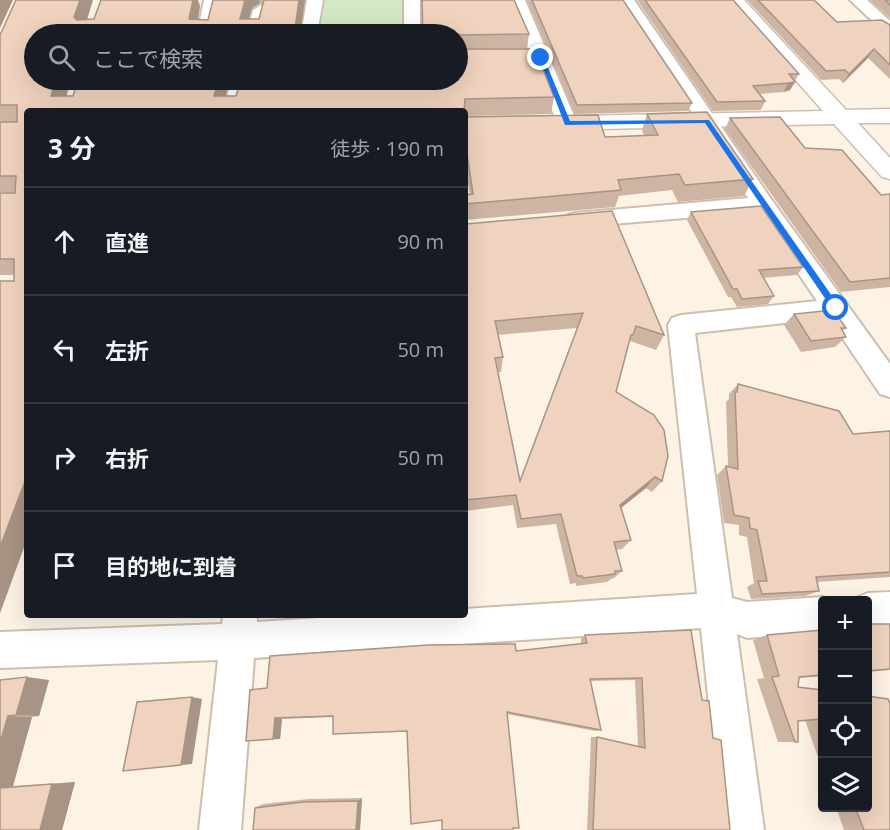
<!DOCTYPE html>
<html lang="ja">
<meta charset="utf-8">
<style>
:root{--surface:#171b24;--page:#20242c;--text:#f1f3f6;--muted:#9ea1a6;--line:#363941}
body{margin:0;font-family:"Open Sans","Noto Sans JP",sans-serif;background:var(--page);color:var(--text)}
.controls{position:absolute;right:18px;bottom:18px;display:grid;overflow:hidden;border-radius:6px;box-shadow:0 6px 24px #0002}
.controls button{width:54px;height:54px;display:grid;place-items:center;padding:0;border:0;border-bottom:2px solid var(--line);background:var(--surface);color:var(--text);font:30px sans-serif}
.stop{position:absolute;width:18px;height:18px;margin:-14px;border:4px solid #1a73e8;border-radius:50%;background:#fff}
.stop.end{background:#1a73e8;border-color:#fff;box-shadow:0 2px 6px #0008}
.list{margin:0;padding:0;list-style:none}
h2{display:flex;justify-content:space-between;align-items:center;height:78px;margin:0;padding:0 24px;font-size:26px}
h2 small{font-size:20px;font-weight:400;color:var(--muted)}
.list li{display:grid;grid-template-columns:39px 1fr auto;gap:18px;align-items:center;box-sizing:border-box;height:108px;padding:0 24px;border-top:2px solid var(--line)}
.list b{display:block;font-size:22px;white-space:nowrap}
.list em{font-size:20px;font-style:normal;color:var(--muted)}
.icon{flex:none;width:33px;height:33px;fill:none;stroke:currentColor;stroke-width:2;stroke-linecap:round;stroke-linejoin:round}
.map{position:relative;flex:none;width:890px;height:830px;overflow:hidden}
.search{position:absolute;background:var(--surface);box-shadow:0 6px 24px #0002;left:24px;top:24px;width:444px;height:66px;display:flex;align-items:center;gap:15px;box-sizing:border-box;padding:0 21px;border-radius:33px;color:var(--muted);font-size:22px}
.panel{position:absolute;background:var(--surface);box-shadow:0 6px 24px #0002;left:24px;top:108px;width:444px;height:510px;border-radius:6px}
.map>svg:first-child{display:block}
</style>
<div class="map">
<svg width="890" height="830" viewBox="0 0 890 830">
<rect width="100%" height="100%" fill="#fcf3e5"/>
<path fill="#d2e9c4" d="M325,0H406L405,34H319Z"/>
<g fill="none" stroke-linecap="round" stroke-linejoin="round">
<g stroke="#cfbeaf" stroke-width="4">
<g id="minor">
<path d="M204,0H220L213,34H197Z"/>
<path d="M307,0H323L317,34H301Z"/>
<rect x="404" y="0" width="16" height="34"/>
<path d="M509,0H525L577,123L574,127L567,129L557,123Z"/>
<path d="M618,0H634L771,199L890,364V397L880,394L829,318L695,333L732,598L747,602L822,597L832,600H822V631L747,638L737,634L764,830H722L701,628L254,658L241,830H199L218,660L0,668V632L222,624L223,615H257V622L365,615H465V609L697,594L668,325L672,318L681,315L817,301L757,212L576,227L568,225L565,220L568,215L576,213L748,198Z"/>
<path d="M850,0H867L890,21V34L884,32Z"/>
<path d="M261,5L269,10L262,34H246L253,10Z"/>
<path d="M232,80H249L240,111H222Z"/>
<path d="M890,592V626L868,627V600H855L856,598L868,593Z"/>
</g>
</g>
<g stroke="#cfbeaf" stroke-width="3">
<path id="tertiary" d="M725,0H744L846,110L890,109V123H858L890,158V179L882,177L834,124L465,132V118L823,111Z"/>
</g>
<use href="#minor" fill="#fff" fill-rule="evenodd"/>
<use href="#tertiary" fill="#fff" fill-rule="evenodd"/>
</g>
<g fill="#ceb5a3" fill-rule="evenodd">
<path d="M213,0H305L301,29L338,28L339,34H34V80H71L66,96H73L78,80H230L225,96H236L458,80V34H529L527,49L554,97L551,114L465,116V111H27V539L0,613L14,275H0V193L15,192H0V35L87,20L200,6L198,20H208ZM260,3L263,5L259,19H249L252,8Z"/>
<path d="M527,0H623L692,103L688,111L575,114Z"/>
<path d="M637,0H733L799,74L790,90L784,92L760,94L765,101L761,110L713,111Z"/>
<path d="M747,0H814L837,22L890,25V79L868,58L843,83L839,79L821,80Z"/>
<path d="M870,0H890V18Z"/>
<path d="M647,114L753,179L744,196L678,202L672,190L619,196L615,207L465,220V195H470L466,171H465V117L605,137L644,136L642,130Z"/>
<path d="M730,118L805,148L881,195L890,194V287L841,292L725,129Z"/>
<path d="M691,212L803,267L797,275L763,278L774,296L768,304L737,307L731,297H728L687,220Z"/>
<path d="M465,223L664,335L656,350L630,341L628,346L616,392L662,481L652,492L646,488L621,508L631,540L622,549L616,550L622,571L614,578L611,579L607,582L576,586V583L570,584L556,524L517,528L513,505L465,511ZM577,328L520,481L497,372H501L503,357L498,335Z"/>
<path d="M794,314L846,328L842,331L846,337L835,347L801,352L784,325Z"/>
<path d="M738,384L853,434L890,431V577L817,582L819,591L805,596L751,599L747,587L754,583L747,537L739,535V525L724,523L717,475L726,466L728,467L726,402L729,399V394Z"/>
<path d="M867,624H890V670L867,672Z"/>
<path d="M822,630V676L799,678L798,687L822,690V769L805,720L798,721L795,742H778L757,679L764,678L753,640L767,635Z"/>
<path d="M585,635L702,700L713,738L730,830H587L591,737H597L638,746L635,680L590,681L601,730L595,731L507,714L442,820L407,732L333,717L282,719L280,739L246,741L267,688L516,651L581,644V638Z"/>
<path d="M0,680H49L39,716L32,717L13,786L75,782L62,830H0Z"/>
<path d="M362,798L360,830H253L255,808L263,804L309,799Z"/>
<path d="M836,807H867L890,830H844Z"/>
</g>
<g fill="#a89485">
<path d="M0,0H13L0,28Z"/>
<path d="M80,0H93L83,33L74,17Z"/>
<path d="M193,0H198L200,6L195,34L189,19Z"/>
<path d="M245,0H259L260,3L252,8L244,34L240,19Z"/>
<path d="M299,0H305L300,34L295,29Z"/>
<path d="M874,49L868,58L843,83L849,74Z"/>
<path d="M56,80H71L62,111L51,96Z"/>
<path d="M219,80H230L221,111L214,96Z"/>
<path d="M795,82L790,90L784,92L788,83Z"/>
<path d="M655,477L646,488L612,515L620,505Z"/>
<path d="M24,484L27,486V539L0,613V547Z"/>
<path d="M27,677L49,680L39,716L16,715Z"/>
<path d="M192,697L202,699L192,764L181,765Z"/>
<path d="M8,716L32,717L13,786L0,788V743Z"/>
<path d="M275,718L282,719L280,739H273Z"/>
<path d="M75,782L62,830H40L52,784Z"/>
<path d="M362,798L360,830H356L358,801Z"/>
</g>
<g fill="#f0d3be" stroke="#a89485" stroke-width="1.5" fill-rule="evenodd">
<path d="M16,0H80L74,17L77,20L94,19L101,0H193L189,19L208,20L213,0H245L240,19H259L264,0H299L295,29L338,28L337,34H34V80H56L51,96H73L78,80H219L214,96H236L241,80H458V49H535L554,97L465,99L464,111H27V484H24L0,547V281H14V259H0V193H15L16,176H0V122H17V105H0V35Z"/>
<path d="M422,0H514L529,34L458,35V42V34H423Z"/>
<path d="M532,0H623L692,103L577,105Z"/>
<path d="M645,0H733L799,74H789L795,82L788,83L753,86L765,101L717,102Z"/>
<path d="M758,0H814L837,22L882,20L890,25V65L874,49L849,74L845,70L826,71Z"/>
<path d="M885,0H890V5Z"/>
<path d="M707,112L753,179L685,185L679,174L618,180L621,190L465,204V195L473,194L467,154H465V117L598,115L605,137L658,135L647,114Z"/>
<path d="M780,117L805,148L842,150L881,195L890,194V278L850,282L730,118Z"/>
<path d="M761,206L803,267L759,270L774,296L742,299L737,289H733L691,212Z"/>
<path d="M612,211L664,335L636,326L633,335H631L616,392L654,415L664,430L668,456L662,481L655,477L620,505L631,540L614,542L622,571H615V574L583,578L582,576H577L561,514L521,519L516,495L465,500V223L466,224ZM583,313L520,481L495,358L503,357L495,321Z"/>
<path d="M833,310L846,328H841L846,337L811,341L794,314Z"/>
<path d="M738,384L839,411L853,434L890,431V572L816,577L819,591L762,594L758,581H767L757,530L750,528L749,518L734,515L726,466L738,469L735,392H737Z"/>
<path d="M867,624H890V669L867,671Z"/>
<path d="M691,630L702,700L709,701L713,738L721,740L730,830H593L597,737L645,748L642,678L590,679L601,730L507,712L519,828H513V830H442V820L411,824L407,731L333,734V716L275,718L273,739L246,741L250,690L267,688L270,656L428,645L515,644L516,651L587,643L585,635Z"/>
<path d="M822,630V675L799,677L798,687L822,690V719L798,721V742H795L772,677L779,676L767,635Z"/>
<path d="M27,677L16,715L8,716L0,743V680Z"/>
<path d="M867,696L888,699L890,704V830H864L855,807H867Z"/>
<path d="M192,697L181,765L123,771L137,702Z"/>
<path d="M52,784L40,830H0V788Z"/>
<path d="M358,801L356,830H253L255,808L303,802Z"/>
</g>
<path fill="#1a73e8" d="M539,57L544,58L570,121L709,120L839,306V310H833L705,123L565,125Z"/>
</svg>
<div class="controls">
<button>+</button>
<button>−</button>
<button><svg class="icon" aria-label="locate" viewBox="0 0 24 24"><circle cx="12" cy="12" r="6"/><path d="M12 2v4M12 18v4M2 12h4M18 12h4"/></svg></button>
<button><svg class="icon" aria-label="layers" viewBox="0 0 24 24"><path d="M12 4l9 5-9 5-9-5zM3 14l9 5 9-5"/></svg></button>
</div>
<div class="stop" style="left:836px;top:308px"></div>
<div class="stop end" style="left:541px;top:58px"></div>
<div class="search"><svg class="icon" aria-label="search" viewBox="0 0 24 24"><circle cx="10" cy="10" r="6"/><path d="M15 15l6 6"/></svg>ここで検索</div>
<section class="panel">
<h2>3 分<small>徒歩 · 190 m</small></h2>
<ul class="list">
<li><svg class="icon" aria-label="ahead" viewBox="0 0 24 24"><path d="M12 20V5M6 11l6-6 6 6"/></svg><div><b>直進</b></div><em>90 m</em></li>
<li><svg class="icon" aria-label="left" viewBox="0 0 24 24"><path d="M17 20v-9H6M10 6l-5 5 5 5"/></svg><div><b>左折</b></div><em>50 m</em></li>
<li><svg class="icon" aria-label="right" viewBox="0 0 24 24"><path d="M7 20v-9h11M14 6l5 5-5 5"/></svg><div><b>右折</b></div><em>50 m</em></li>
<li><svg class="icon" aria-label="arrive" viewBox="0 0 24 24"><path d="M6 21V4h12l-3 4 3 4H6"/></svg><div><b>目的地に到着</b></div></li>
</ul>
</section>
</div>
